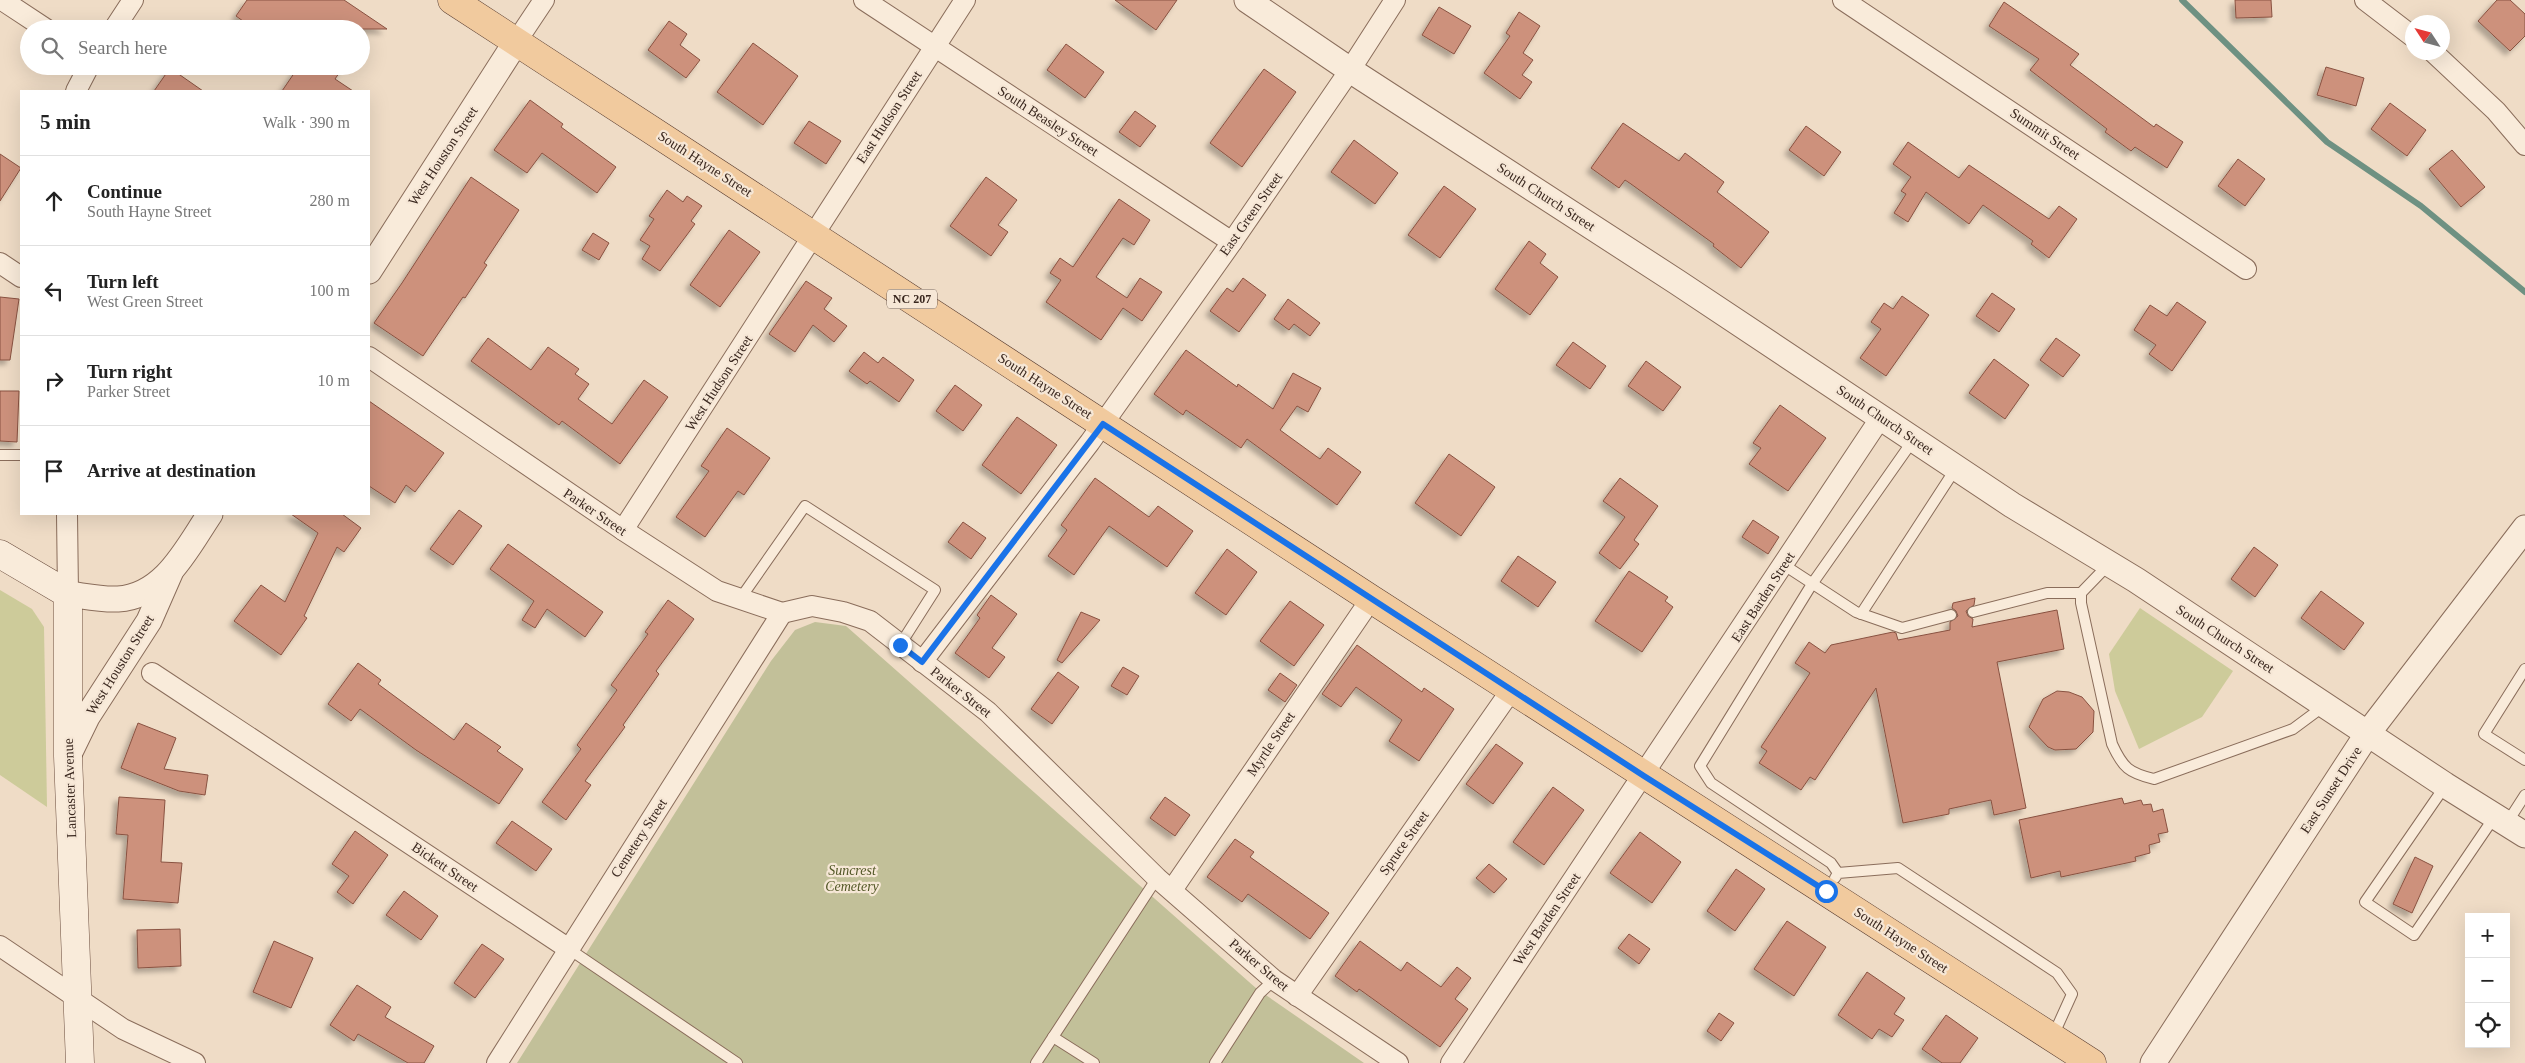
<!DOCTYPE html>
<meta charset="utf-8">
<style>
:root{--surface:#fff;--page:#f2f2f2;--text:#222;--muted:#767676;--line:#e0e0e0}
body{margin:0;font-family:Georgia,serif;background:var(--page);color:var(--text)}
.controls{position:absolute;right:15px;bottom:15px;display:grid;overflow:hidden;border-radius:0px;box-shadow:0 5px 20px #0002}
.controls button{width:45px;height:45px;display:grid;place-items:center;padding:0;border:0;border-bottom:1px solid var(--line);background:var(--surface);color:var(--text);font:25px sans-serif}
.compass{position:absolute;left:2405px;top:15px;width:45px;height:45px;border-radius:50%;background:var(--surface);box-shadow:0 5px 20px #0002;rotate:306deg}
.stop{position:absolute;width:15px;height:15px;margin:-11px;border:4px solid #1a73e8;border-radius:50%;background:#fff}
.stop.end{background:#1a73e8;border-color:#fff;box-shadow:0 1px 5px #0008}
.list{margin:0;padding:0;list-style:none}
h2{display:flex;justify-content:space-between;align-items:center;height:65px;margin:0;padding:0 20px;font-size:21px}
h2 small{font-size:16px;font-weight:400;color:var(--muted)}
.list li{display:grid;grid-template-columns:32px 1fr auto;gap:15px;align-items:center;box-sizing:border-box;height:90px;padding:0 20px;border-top:1px solid var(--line)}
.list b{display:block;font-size:19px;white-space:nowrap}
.list p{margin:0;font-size:16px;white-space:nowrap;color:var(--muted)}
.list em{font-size:16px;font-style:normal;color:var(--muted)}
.icon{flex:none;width:28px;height:28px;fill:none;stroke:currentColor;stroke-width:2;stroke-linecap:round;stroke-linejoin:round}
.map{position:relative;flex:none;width:2525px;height:1063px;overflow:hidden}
.search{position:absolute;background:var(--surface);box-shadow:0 5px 20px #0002;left:20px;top:20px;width:350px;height:55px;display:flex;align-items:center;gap:12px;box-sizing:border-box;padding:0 18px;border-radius:28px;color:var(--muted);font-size:19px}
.panel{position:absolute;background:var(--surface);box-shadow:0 5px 20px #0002;left:20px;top:90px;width:350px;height:425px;border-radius:0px}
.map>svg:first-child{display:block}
</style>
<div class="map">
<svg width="2525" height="1063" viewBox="0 0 2525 1063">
<defs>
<filter id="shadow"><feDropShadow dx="-4.5" dy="4.5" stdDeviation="2.5" flood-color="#0004"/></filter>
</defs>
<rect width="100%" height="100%" fill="#efdcc6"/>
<g fill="#cdcb9a">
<path d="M0,590L32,609L44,627L47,807L0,775Z"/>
<path d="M2140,608L2233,671L2202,717L2139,749L2115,691L2109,654Z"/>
</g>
<path fill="#c2c099" d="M815,622L846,626L1257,989L1364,1063H517L771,661L795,630Z"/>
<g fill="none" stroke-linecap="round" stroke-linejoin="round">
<path stroke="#6e9182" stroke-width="6" d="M2182,0L2327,142L2421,206L2525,292"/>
</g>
<g fill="#cd917c" stroke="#895241" filter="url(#shadow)">
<path d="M247,0H344L387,29H254L236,16Z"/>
<path d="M1115,0H1177L1156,30Z"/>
<path d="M2235,0H2271L2272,17L2236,18Z"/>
<path d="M2497,0H2510L2525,14V36L2510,51L2478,21Z"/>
<path d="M2004,2L2079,54L2070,65L2154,127L2156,124L2183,142L2167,168L2135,147L2131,151L2105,132L2107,129L2030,70L2039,59L1989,26Z"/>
<path d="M1439,7L1471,26L1454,54L1422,35Z"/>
<path d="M1519,12L1540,26L1523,53L1533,60L1522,75L1532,82L1520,99L1484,73L1510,36L1506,33Z"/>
<path d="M669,21L687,34L680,45L700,60L686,78L648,50Z"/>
<path d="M753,43L798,76L763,125L717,92Z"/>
<path d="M1066,44L1104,72L1085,98L1047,70Z"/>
<path d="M299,66H344L335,79L353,91H282Z"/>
<path d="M2326,67L2364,78L2356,106L2317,95Z"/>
<path d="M170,68L203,91H154Z"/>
<path d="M1264,69L1296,92L1242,167L1210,143Z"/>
<path d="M530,100L563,124L561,127L616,167L597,193L542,153L527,173L494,150Z"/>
<path d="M2390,103L2426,130L2407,156L2371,129Z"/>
<path d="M1135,111L1156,126L1140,147L1119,132Z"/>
<path d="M809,121L841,141L826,164L794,143Z"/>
<path d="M1623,123L1679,161L1685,153L1724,182L1717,192L1769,232L1741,268L1713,246L1714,244L1631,184L1625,180L1619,188L1591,168Z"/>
<path d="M1806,126L1841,152L1824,176L1789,150Z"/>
<path d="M1354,140L1398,173L1375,204L1331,172Z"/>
<path d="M1908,142L1959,178L1969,165L2049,219L2059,206L2077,219L2049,258L2031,244L2033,241L1983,205L1969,224L1926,192L1908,222L1894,213L1906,194L1901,191L1911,177L1893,164Z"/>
<path d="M2452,150L2485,187L2461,207L2429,169Z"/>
<path d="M0,154L21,168L0,201Z"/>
<path d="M2238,159L2265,179L2245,206L2218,186Z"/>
<path d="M471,177L519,210L484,263L487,265L465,298L463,297L423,356L374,323L402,283Z"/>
<path d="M986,177L1017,200L998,225L1008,232L991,256L950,226Z"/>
<path d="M1444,186L1476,209L1440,258L1408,235Z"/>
<path d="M667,190L683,202L687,196L702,206L691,221L695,224L660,271L642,259L650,246L640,240L654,219L649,216Z"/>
<path d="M1119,199L1150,220L1134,245L1123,238L1096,277L1127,298L1140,278L1162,292L1142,321L1123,308L1101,340L1046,302L1061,280L1050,273L1060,258L1073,267Z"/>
<path d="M729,230L760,252L720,307L690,285Z"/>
<path d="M593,233L609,243L599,260L582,250Z"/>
<path d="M1529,241L1546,254L1540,263L1558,277L1530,315L1495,289Z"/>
<path d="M1243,278L1266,295L1239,332L1210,311L1227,288L1233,292Z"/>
<path d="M806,281L832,298L824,309L847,326L834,342L813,325L795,352L769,334Z"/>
<path d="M1992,293L2015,309L1999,332L1976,316Z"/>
<path d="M1902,296L1929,315L1886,376L1860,358L1881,329L1871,322L1884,303L1893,309Z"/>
<path d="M0,297L19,299L10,360H0Z"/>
<path d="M1288,299L1320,323L1310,336L1294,324L1289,330L1274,319Z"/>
<path d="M2177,302L2206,322L2172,371L2149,354L2156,345L2134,330L2150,305L2167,316Z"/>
<path d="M488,338L531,370L548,347L579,369L575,374L589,384L578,399L612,424L644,380L668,397L620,464L562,421L559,425L471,361Z"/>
<path d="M2056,338L2080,355L2063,377L2040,360Z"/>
<path d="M1573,342L1606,366L1590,389L1556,365Z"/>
<path d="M1186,350L1237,387L1238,384L1273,409L1293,373L1321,388L1308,412L1297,406L1280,430L1320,459L1328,448L1361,472L1337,505L1247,439L1241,448L1186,410L1183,415L1154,394Z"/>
<path d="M864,352L878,363L883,357L914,380L899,402L870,381L867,384L849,371Z"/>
<path d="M1994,359L2029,385L2005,419L1969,393Z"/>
<path d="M1646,361L1681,387L1663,411L1628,386Z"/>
<path d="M955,385L982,405L963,431L936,411Z"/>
<path d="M0,391H19L17,442L0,441Z"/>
<path d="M369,401L444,453L415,492L406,485L395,503L369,486Z"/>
<path d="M1780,405L1826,438L1788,491L1749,464L1761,448L1753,443Z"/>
<path d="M1017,417L1057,445L1021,494L982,465Z"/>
<path d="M727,428L770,458L744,495L738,491L705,537L676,517L709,471L701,466Z"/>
<path d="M1449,454L1495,487L1461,536L1415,503Z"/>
<path d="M1095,478L1149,517L1158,506L1193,531L1167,567L1109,526L1074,575L1048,556L1067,530L1061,525Z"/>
<path d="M1620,478L1658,506L1634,540L1639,544L1620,569L1599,553L1625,517L1603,501Z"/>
<path d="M459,510L482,526L453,565L430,549Z"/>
<path d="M291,514H342L361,528L344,552L337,547L304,616L307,618L281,655L234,621L261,585L285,602L318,533Z"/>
<path d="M1753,520L1779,537L1768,554L1742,537Z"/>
<path d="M963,522L986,538L971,559L948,542Z"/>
<path d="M508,544L603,612L585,637L547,609L535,628L522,620L534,601L490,569Z"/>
<path d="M2254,547L2278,565L2255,597L2231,579Z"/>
<path d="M1227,549L1257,572L1226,615L1195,593Z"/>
<path d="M1518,556L1556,582L1538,607L1501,581Z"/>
<path d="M1629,571L1668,597L1665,601L1673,607L1642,652L1595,621Z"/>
<path d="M2321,591L2364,623L2344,650L2301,618Z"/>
<path d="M991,595L1017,614L992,648L1005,657L989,678L955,653L980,618L977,615Z"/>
<path d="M1975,598L1974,605L1966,611L1968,616L1973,619L1972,627L2057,610L2064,649L1997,662L2026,808L1994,815L1991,800L1949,809V814L1903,823L1876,688L1815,780L1810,777L1801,790L1759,763L1767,751L1761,747L1810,673L1795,663L1809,642L1825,653L1831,645L1893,632L1896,633L1898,640L1950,630V622L1958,616L1956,611L1952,608L1953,603Z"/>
<path d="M668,600L694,619L656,671L659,674L623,725L625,727L585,781L591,785L566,820L542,802L581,749L577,745L617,690L611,685L648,634L645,632Z"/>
<path d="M1290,601L1324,625L1294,666L1260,641Z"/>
<path d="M1081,612L1100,620L1062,663L1057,660Z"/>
<path d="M1357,645L1422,692L1424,688L1454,709L1419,761L1389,741L1402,720L1356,687L1341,707L1322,694Z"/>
<path d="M358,663L381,680L378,684L454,740L466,723L501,747L497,751L523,769L499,804L416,750L360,709L351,721L328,704Z"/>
<path d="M1123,667L1139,676L1127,695L1111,686Z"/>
<path d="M1058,672L1079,687L1052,724L1031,709Z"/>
<path d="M1280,673L1297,685L1285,702L1268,690Z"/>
<path d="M2057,691L2069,692L2082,697L2094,711L2093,732L2076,749L2055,750L2048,747L2029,727L2043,699Z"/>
<path d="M138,723L176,738L164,769L208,775L205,795L179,791L121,768Z"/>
<path d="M1496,744L1523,763L1493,804L1466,784Z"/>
<path d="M1553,787L1584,810L1544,865L1513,842Z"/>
<path d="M119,797L165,800L161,862L182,863L178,903L123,899L128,835L116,834Z"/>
<path d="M1165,797L1190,815L1175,836L1150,818Z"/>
<path d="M2122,798L2124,804L2141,800L2143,805L2151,804L2153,812L2163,809L2168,832L2158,834L2160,842L2149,845L2150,853L2135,857L2136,861L2061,877L2060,871L2031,878L2019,820Z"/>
<path d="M512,821L552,849L536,871L496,843Z"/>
<path d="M355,831L388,855L353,904L337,892L349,876L332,864Z"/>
<path d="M1640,832L1681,862L1652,903L1610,873Z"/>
<path d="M1235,839L1254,852L1250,857L1329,913L1310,939L1248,894L1242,902L1207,877Z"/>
<path d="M2415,857L2433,866L2412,913L2393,904Z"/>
<path d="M1489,864L1507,879L1494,893L1476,878Z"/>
<path d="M1736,869L1765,889L1735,931L1707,911Z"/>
<path d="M404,891L438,916L421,940L386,915Z"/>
<path d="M1787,921L1826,947L1794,996L1754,969Z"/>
<path d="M180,929L181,966L138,968L137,930Z"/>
<path d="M1629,934L1650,949L1639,964L1618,948Z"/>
<path d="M274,941L313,958L291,1008L253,992Z"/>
<path d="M1360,941L1401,971L1407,962L1441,987L1457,967L1471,978L1455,999L1468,1009L1440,1047L1359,989L1357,992L1335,976Z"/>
<path d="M482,944L504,959L475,998L454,983Z"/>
<path d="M1867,972L1905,998L1894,1014L1904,1020L1892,1037L1879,1029L1872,1039L1838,1015Z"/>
<path d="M357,985L391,1007L385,1017L434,1046L424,1063H408L358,1034L354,1041L330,1025Z"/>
<path d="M1719,1013L1734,1023L1721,1041L1707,1031Z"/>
<path d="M1946,1015L1978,1038L1960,1063H1942L1922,1049Z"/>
</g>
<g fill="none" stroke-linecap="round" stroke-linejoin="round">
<g stroke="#8a6d5b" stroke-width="12">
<g id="service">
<path d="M0,455H21"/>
<path d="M2109,564L2081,593V603L2112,744C2123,768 2129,773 2154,779L2293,729L2324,706"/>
<path d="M1784,565L1856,612L1902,628L1951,615"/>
<path d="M740,599L805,506L935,590L900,645"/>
<path d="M1973,612L2047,593H2081"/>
<path d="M1861,614L1956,468"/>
<path d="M2525,669L2484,734L2525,760"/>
<path d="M2445,786L2365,902L2414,935L2495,816"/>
<path d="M2507,823L2525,795"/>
<path d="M1838,873L1831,863L1711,783L1700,766L1812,584L1914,439"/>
<path d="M1835,878L1838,873L1898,868L2057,973L2072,994L2053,1036"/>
<path d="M569,949L737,1063"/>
<path d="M1053,1037L1094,1063"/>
<path d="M1036,1063L1157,878"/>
<path d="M1215,1063L1260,993L1274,980"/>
</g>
</g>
<g stroke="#8a6d5b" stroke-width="22">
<g id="minor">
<path d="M2,0L46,29"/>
<path d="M864,0L1232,242"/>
<path d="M1843,0L2246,269"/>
<path d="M2365,0L2412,36"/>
<path d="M114,29L133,0"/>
<path d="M516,42L544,0"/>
<path d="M2433,52L2496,111L2525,145"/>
<path d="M76,91L89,66"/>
<path d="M0,263L21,277"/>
<path d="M369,357L623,530L717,591L782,613L812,606L843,612L870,621L988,712L1157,878L1274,980L1398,1063"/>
<path d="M67,514L68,594"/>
<path d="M623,530L965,0"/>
<path d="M922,662L1090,442L1232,242L1350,70L1395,0"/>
<path d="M152,673L569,949"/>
<path d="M1172,890L1371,599"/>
<path d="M0,946L123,1029L195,1063"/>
<path d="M1297,996L1512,689"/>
<path d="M497,1063L782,613"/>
<path d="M1451,1063L1881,417"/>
</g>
</g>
<g stroke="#8a6d5b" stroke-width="27">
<g id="tertiary">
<path d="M1247,0L1350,70L1677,282L2012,505L2136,580L2445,785L2525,835"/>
<path d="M369,271L516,42"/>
<path d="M68,594C84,596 102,600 118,599C165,596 187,548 210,514"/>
<path d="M68,756L87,717L149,621L170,573"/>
<path d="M2153,1063L2368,733L2525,528"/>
</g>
</g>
<g stroke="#6c4e3f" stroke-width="29">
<path id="secondary" d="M0,554L68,594V756L80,1063"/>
</g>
<g stroke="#583c30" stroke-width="29">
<path id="primary" d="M452,0L1371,599L2092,1063"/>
</g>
<use href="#service" stroke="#f9ebda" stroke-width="10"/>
<use href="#minor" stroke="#f9ebda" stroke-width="20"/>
<use href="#tertiary" stroke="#f9ebda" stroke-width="25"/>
<use href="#secondary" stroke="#f9ebda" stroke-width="28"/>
<use href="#primary" stroke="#f1ca9e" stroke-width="28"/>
</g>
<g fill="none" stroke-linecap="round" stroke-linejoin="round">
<path stroke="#1a73e8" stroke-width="6" d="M900,645L922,662L1103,424L1644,776L1826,891"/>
</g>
<g text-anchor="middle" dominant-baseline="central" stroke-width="4.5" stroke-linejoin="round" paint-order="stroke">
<rect fill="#f6e7d6" stroke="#726156" stroke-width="1" x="887" y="289.5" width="50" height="19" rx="4"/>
<g font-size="12" font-weight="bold" fill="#3a281f">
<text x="912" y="299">NC 207</text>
</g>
<g font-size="14" fill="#3a281f" stroke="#f6e7d6">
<text transform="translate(889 117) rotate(-57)">East Hudson Street</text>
<text transform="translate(1048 121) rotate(33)">South Beasley Street</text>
<text transform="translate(2045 134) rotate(34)">Summit Street</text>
<text transform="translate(443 156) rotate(-57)">West Houston Street</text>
<text transform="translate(705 164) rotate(33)">South Hayne Street</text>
<text transform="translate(1546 197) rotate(33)">South Church Street</text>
<text transform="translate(1251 214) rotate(-55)">East Green Street</text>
<text transform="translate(719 383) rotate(-57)">West Hudson Street</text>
<text transform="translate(1045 386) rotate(33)">South Hayne Street</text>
<text transform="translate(1885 420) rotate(34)">South Church Street</text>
<text transform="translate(595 512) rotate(34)">Parker Street</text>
<text transform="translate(1763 597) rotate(-57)">East Barden Street</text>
<text transform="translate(2225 639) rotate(33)">South Church Street</text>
<text transform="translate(120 665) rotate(-58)">West Houston Street</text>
<text transform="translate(961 692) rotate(38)">Parker Street</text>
<text transform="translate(1271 744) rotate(-56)">Myrtle Street</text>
<text transform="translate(70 788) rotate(-92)">Lancaster Avenue</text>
<text transform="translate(2331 790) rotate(-57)">East Sunset Drive</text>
<text transform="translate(639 838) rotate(-57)">Cemetery Street</text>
<text transform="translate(1404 843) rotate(-55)">Spruce Street</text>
<text transform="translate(445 867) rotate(34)">Bickett Street</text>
<text transform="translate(1547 919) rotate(-56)">West Barden Street</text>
<text transform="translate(1901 940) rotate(33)">South Hayne Street</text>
<text transform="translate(1259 965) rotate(40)">Parker Street</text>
</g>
<g font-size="14" font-style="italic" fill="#525726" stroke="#f6e7d6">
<text x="852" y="870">Suncrest<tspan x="852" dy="16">Cemetery</tspan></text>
</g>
</g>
</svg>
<div class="controls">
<button>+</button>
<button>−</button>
<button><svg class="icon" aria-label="locate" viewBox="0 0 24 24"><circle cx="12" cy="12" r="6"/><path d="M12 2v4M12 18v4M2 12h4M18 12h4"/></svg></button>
</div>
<svg class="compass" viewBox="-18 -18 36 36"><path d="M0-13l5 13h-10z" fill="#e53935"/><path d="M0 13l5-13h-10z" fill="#767676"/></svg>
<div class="stop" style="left:1826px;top:891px"></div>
<div class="stop end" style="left:900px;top:645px"></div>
<div class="search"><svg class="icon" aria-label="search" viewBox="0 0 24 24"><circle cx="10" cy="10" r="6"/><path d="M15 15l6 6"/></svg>Search here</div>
<section class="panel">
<h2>5 min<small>Walk · 390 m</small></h2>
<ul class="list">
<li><svg class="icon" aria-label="ahead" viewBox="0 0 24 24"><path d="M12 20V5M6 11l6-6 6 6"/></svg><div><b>Continue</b><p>South Hayne Street</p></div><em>280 m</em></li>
<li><svg class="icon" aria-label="left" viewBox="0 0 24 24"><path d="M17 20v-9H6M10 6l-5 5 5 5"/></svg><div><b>Turn left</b><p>West Green Street</p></div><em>100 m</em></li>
<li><svg class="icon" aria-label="right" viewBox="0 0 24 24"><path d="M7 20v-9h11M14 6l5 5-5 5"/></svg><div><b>Turn right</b><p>Parker Street</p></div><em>10 m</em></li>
<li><svg class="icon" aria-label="arrive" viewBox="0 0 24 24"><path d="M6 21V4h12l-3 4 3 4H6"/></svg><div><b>Arrive at destination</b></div></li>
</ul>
</section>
</div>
